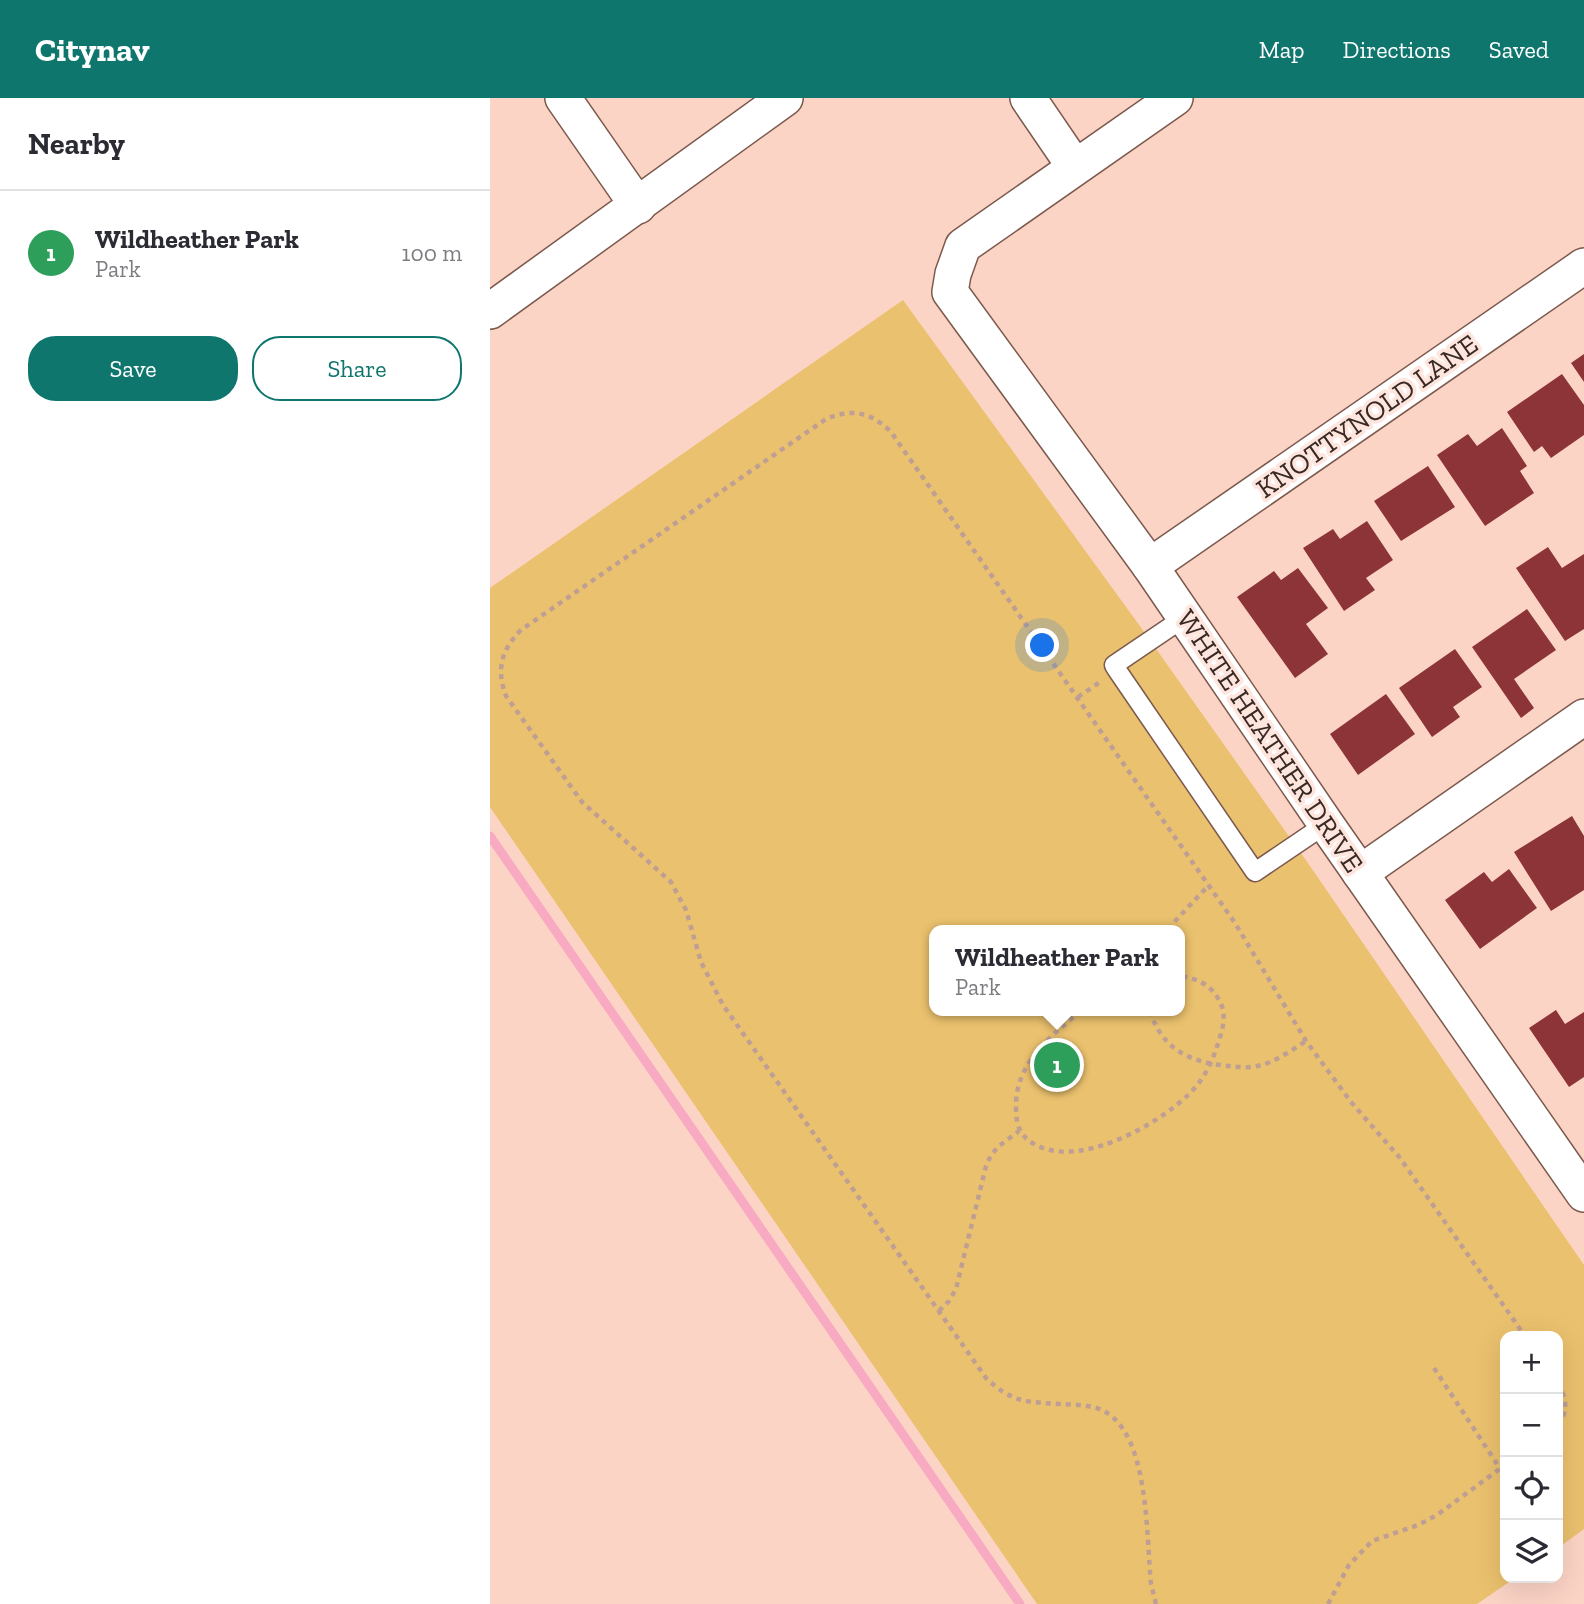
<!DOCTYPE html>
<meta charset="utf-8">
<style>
:root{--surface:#fff;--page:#f2f2f3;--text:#2b2b33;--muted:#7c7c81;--line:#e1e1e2;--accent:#0f766e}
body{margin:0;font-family:"Zilla Slab",serif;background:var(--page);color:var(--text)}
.controls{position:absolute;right:21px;bottom:21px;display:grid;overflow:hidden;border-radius:14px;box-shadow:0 7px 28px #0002}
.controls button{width:63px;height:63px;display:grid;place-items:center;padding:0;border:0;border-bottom:2px solid var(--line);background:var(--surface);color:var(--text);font:35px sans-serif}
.you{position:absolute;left:553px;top:548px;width:24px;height:24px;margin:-18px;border:5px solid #fff;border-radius:50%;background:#1a73e8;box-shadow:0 0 0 10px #1a73e833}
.badge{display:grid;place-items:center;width:46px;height:46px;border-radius:50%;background:var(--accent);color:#fff;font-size:23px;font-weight:700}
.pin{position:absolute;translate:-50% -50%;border:4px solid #fff;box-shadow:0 2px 7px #0006}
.popup{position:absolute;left:439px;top:827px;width:256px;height:91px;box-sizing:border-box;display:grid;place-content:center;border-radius:14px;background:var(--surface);filter:drop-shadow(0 2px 5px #0005);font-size:23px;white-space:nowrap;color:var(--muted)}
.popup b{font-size:26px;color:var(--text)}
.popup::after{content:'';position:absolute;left:50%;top:100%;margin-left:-14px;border:14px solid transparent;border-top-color:var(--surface)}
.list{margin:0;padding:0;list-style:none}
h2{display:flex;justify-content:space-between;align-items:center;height:91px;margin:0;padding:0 28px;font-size:30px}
h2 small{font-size:23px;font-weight:400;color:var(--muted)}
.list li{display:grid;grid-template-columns:46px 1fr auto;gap:21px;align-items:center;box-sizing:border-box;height:126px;padding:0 28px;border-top:2px solid var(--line)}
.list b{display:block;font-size:26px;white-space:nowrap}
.list p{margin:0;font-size:23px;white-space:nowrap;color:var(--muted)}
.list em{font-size:23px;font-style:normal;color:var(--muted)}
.actions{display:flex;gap:14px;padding:21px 28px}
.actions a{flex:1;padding:16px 0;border:2px solid var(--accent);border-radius:28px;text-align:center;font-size:24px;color:var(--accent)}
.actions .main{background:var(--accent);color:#fff}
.icon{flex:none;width:38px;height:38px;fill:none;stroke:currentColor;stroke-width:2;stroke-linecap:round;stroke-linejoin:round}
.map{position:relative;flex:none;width:1094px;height:1506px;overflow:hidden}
header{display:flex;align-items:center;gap:42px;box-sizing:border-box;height:98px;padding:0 35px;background:var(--accent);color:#fff}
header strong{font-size:33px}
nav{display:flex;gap:38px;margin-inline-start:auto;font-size:24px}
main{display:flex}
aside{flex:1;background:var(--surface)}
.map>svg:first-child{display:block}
</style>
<header>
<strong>Citynav</strong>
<nav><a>Map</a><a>Directions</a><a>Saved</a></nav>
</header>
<main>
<aside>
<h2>Nearby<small></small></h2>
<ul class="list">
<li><span class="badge" style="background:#2e9e5b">1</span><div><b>Wildheather Park</b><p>Park</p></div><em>100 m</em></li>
</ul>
<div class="actions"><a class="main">Save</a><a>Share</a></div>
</aside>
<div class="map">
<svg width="1094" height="1506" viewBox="0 0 1094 1506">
<rect width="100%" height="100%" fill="#fcd4c6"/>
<path fill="#eac16e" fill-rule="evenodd" d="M413,202L647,524L820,768L1094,1167V1431L1068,1450V1238H1015V1480H1025L987,1506H547L0,709V490ZM444,832H690V913H444Z"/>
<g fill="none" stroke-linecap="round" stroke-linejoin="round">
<path stroke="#f8aac2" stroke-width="9" d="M0,738L530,1506"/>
</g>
<g fill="#8c3438">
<path d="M1094,256V284L1081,265Z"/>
<path d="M1072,276L1094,307V337L1061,360L1052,348L1044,354L1017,314Z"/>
<path d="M1012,330L1037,368L1030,373L1044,395L995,428L947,357L978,336L987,348Z"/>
<path d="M938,368L965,409L911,443L884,403Z"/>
<path d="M877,423L903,462L876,480L885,492L854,513L813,450L843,431L850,441Z"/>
<path d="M1058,449L1072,470L1094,456V531L1075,543L1026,470Z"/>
<path d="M808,470L838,510L816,526L838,556L805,580L747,499L784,473L791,482Z"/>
<path d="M1037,511L1066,552L1024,581L1044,610L1031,620L982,549Z"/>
<path d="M965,551L992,589L963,609L970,619L942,639L909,590Z"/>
<path d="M896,596L925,636L868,677L840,636Z"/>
<path d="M1082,718L1094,738V792L1061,813L1024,754Z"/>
<path d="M1019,771L1047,810L990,851L955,802L994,774L1002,784Z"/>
<path d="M1066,912L1075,926L1094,914V979L1079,989L1039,930Z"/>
</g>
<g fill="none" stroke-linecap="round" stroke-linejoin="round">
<g stroke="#7b594d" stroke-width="21">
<path id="lane" d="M695,519L624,567L627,572L765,774L836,726"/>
</g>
<g stroke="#7b594d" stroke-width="38">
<g id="street">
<path d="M73,0L148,108"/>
<path d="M538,0L585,69"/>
<path d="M685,0L473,148L463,176L460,194L660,468L836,726L1094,1096"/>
<path d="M0,213L295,0"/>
<path d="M660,468L1094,168"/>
<path d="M870,775L1094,619"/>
</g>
</g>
<g stroke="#bf9f93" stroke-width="4.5" stroke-dasharray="5 5" stroke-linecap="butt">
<path d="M588,599L610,584"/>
<path d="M679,832L686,822L719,787"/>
<path d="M591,913C559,939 525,966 526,1010C526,1029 531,1040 548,1048C592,1069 667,1027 698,997C714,982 723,963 729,942C733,930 736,918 731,906C722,887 709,881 690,878"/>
<path d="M660,913C672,952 702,965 739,968C748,969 758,970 767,968C784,965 802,952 816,943"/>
<path d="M449,1213L459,1203L466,1191L496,1068L501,1057L509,1048L529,1033"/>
<path d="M944,1270L1015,1378"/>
<path d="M1068,1285C1076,1300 1079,1313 1068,1327"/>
<path d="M666,1506L661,1486C656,1438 660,1335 612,1312C598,1306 583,1307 569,1306C536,1304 521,1304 496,1280L233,907L211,864L196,812L181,784L92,704L16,598C6,572 11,552 31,532L336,321C362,310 381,314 401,334L745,825L816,943L861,1004L910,1060L1035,1238"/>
<path d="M838,1506L859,1467L882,1443L928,1427L947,1417L1015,1367"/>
</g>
<use href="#lane" stroke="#fff" stroke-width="18"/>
<use href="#street" stroke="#fff" stroke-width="35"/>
</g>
<g text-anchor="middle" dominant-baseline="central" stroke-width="7" stroke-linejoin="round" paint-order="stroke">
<g font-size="28" fill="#382924" stroke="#fee5dd">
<text transform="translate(877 318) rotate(-35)">KNOTTYNOLD LANE</text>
<text transform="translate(780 643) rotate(56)">WHITE HEATHER DRIVE</text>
</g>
</g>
</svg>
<div class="controls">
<button>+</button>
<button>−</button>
<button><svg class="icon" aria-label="locate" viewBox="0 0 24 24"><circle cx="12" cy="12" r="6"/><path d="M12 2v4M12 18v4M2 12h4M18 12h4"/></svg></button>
<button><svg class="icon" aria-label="layers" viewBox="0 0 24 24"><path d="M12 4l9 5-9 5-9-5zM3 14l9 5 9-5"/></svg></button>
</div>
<div class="you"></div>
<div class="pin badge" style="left:567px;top:967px;background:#2e9e5b">1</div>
<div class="popup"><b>Wildheather Park</b>Park</div>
</div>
</main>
